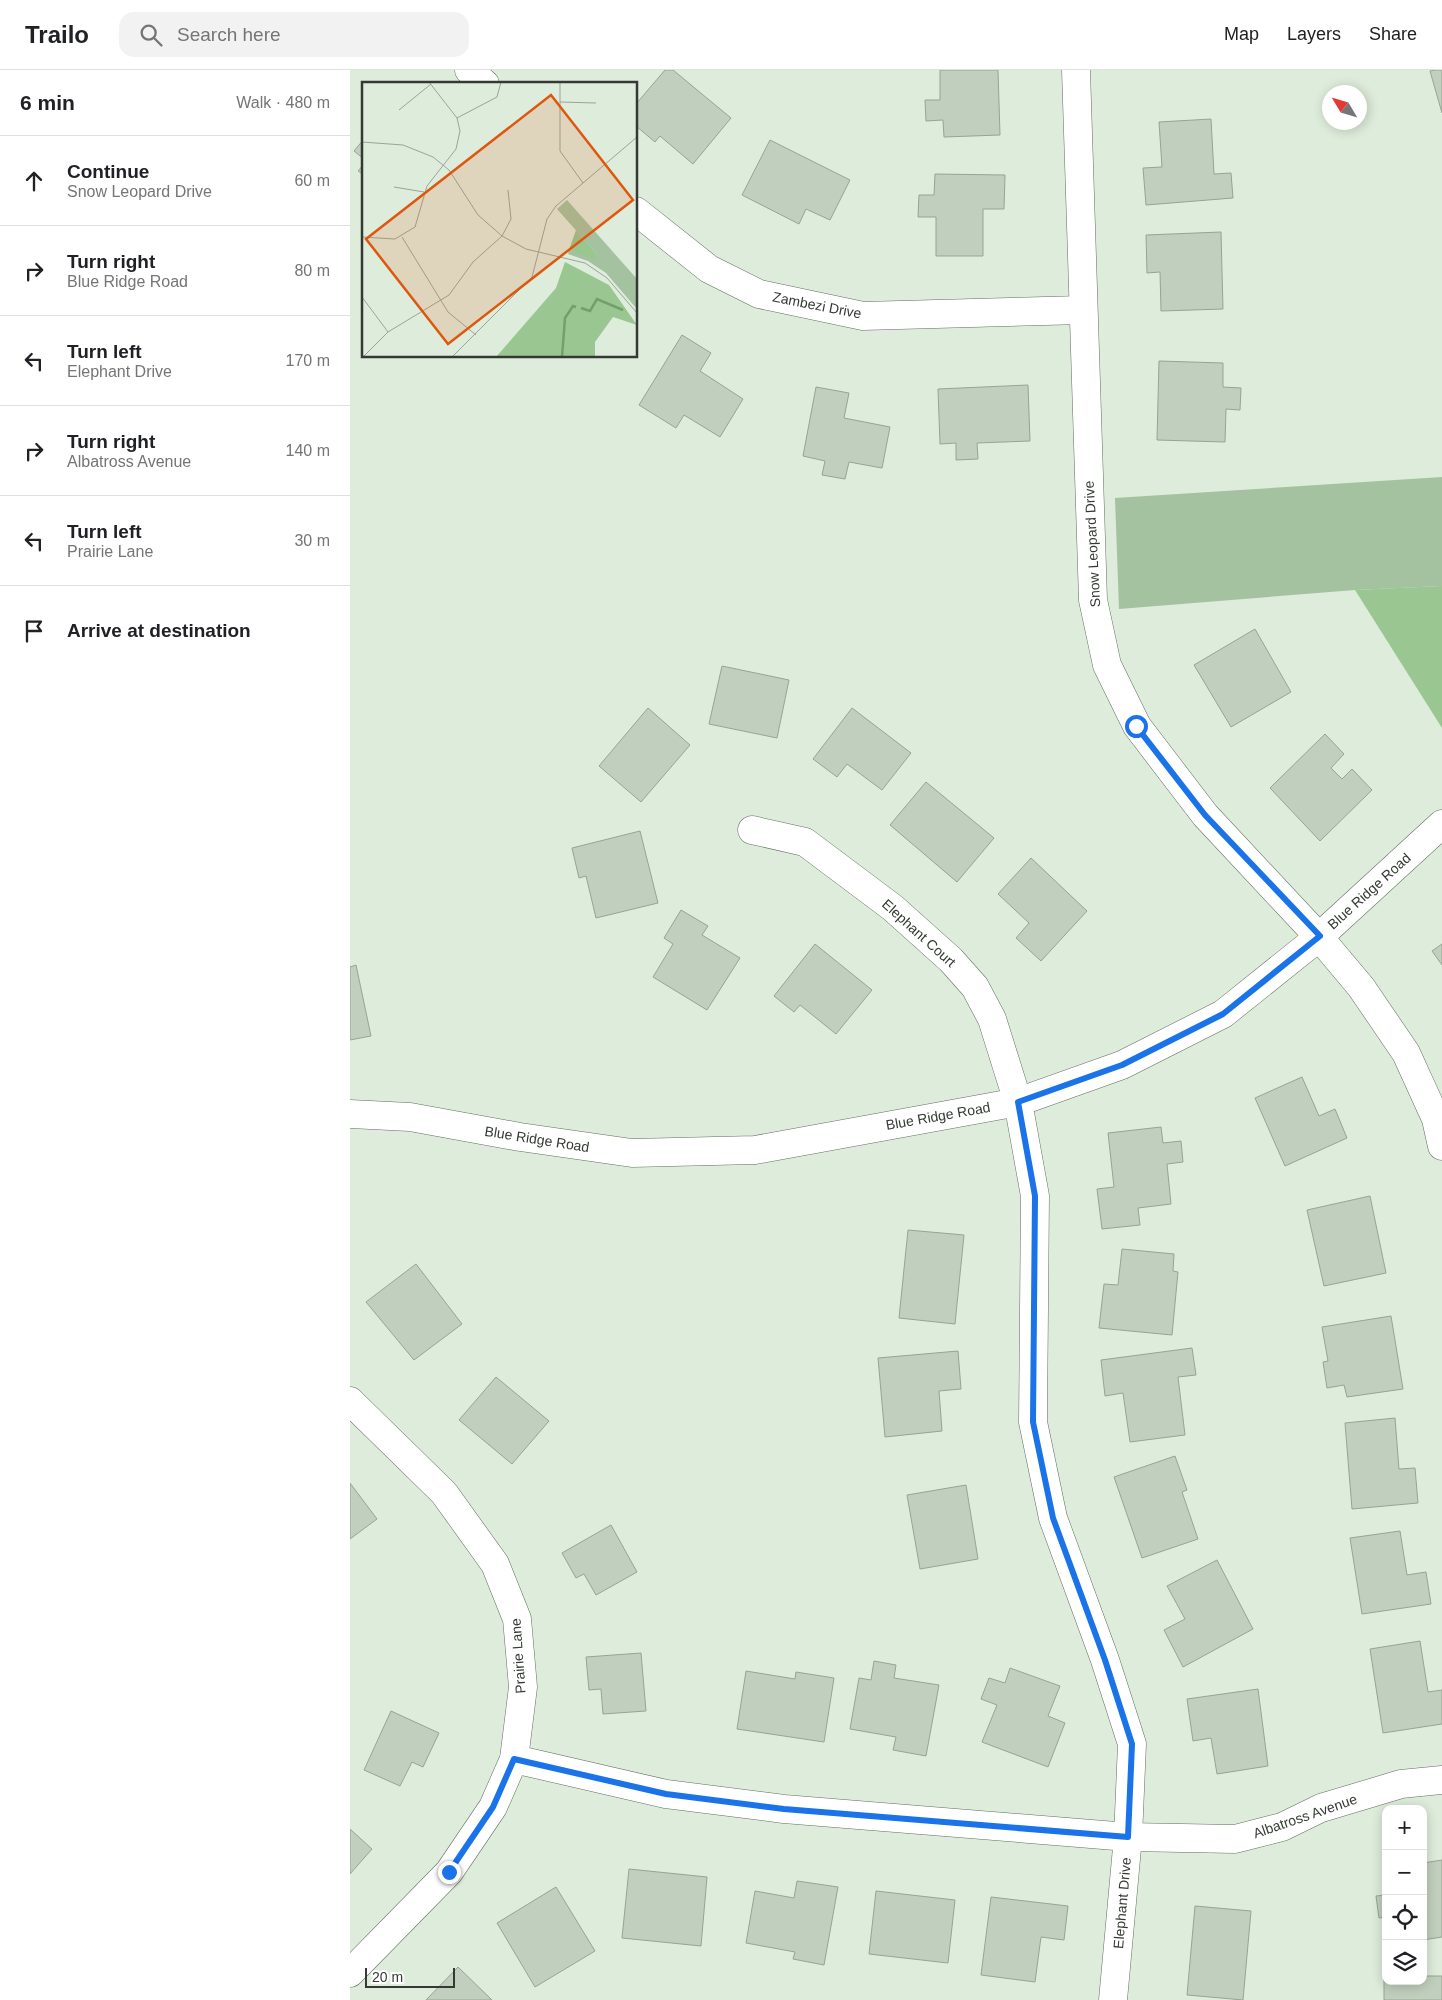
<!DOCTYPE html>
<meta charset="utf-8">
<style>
:root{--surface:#fff;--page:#f2f2f2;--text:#202124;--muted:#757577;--line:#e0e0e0}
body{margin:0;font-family:Arial,sans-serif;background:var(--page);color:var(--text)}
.controls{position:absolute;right:15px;bottom:15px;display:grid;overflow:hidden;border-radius:10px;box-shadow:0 2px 12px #0003}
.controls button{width:45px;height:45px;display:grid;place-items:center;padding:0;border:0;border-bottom:1px solid var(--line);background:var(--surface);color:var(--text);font:25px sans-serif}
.compass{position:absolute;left:972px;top:15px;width:45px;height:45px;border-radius:50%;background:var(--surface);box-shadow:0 2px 12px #0003;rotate:308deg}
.scale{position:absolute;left:15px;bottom:12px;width:90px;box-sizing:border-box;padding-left:5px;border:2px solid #343a33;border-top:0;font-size:14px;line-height:18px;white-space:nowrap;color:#343a33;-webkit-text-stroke:4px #fff;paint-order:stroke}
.stop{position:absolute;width:15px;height:15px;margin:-11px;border:4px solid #1a73e8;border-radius:50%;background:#fff}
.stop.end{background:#1a73e8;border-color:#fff;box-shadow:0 1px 5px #0008}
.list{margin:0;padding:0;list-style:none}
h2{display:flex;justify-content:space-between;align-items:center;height:65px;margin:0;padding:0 20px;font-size:21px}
h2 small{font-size:16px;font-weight:400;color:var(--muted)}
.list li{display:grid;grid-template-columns:32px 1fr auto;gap:15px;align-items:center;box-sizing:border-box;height:90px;padding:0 20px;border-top:1px solid var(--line)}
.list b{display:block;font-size:19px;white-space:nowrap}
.list p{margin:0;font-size:16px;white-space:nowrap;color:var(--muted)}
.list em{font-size:16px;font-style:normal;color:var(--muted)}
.icon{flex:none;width:28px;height:28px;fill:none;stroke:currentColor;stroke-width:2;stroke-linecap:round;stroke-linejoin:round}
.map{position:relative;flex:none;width:1092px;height:1930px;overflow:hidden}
header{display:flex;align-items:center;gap:30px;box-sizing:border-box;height:70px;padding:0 25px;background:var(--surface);border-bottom:1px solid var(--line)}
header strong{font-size:24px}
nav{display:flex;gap:28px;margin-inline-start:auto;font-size:18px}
.search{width:350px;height:45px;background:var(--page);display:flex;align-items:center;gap:12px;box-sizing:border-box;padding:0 18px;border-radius:15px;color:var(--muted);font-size:19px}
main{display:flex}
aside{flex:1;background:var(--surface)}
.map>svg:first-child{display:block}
</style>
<header>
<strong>Trailo</strong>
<div class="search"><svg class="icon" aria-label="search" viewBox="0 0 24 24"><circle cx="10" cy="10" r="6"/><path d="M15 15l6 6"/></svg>Search here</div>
<nav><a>Map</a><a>Layers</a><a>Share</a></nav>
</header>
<main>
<aside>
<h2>6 min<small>Walk · 480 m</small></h2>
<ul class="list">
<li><svg class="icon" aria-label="ahead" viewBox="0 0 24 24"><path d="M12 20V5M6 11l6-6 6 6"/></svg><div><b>Continue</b><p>Snow Leopard Drive</p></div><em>60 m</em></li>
<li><svg class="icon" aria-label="right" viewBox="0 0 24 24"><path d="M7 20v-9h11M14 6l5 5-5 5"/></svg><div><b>Turn right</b><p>Blue Ridge Road</p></div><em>80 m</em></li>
<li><svg class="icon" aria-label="left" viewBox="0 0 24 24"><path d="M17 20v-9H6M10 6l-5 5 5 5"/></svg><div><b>Turn left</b><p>Elephant Drive</p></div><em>170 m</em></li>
<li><svg class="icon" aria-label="right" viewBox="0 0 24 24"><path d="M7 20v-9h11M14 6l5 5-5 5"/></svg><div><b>Turn right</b><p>Albatross Avenue</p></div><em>140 m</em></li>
<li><svg class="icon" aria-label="left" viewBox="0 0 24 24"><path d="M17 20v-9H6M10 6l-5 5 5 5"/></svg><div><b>Turn left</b><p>Prairie Lane</p></div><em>30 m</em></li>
<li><svg class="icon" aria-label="arrive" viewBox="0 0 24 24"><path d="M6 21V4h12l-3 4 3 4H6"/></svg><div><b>Arrive at destination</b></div></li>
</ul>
</aside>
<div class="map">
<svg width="1092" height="1930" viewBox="0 0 1092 1930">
<rect width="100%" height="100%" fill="#deecdb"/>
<path fill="#a4c29f" d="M1092,407V516L1005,520L769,539L765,428Z"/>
<path fill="#99c691" d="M1092,516V658L1005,520Z"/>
<g fill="#c1cfbe" stroke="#97a495">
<path d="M315,0H323L381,48L343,94L310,66L305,72L286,56V34Z"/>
<path d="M590,0H648L650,65L594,67L593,50L576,51L575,30H590Z"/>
<path d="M1085,0H1092V43L1080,1Z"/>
<path d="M861,49L864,104L881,103L883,128L796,135L793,98L812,97L809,52Z"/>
<path d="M14,69V89L4,81Z"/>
<path d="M420,70L500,110L480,150L456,139L449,154L392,125Z"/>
<path d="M14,94V105L8,101Z"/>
<path d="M585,104L655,105L654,139H633V186H586V147H568L569,125H584Z"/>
<path d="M871,162L873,239L811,241L810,202L797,203L796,165Z"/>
<path d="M332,265L361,283L350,301L393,329L370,367L334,345L326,358L289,335Z"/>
<path d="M809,291L873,293V317L891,318L890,340L876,339L875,372L807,370Z"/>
<path d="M678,315L680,371L627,373L628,389L606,390V373L590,374L588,319Z"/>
<path d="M466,317L499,323L494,348L540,357L532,398L499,392L495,409L472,405L475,391L453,386Z"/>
<path d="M905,559L941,622L881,657L844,595Z"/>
<path d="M372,596L439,610L427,668L359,654Z"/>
<path d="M298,638L340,675L291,732L249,696Z"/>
<path d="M502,638L561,683L532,720L497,694L487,707L463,689Z"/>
<path d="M975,664L994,684L981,698L992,709L1002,699L1022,720L970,771L920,718Z"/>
<path d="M576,712L644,768L607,812L540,755Z"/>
<path d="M290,761L308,833L246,848L236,806L229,808L222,778Z"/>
<path d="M681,788L737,841L691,891L666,868L679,853L648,824Z"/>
<path d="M331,840L358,856L352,865L390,888L357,940L303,907L323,874L314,868Z"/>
<path d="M465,874L522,920L486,964L450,935L444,942L424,926Z"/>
<path d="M1092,874V895L1082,881Z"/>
<path d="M6,895L21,966L0,970V897Z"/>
<path d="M952,1007L969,1046L985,1039L997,1068L935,1096L905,1028Z"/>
<path d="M811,1057L813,1073L831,1071L833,1092L817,1094L821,1134L788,1138L790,1155L752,1159L747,1119L764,1117L758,1063Z"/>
<path d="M1020,1126L1036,1203L974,1216L957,1140Z"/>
<path d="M558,1160L614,1165L605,1254L549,1248Z"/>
<path d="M772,1179L824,1184L823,1201L828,1202L822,1265L749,1258L754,1214L768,1215Z"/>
<path d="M66,1194L112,1254L64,1290L16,1232Z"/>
<path d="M1041,1246L1053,1319L997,1327L994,1315L977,1318L973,1292L978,1291L972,1257Z"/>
<path d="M842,1278L846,1305L828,1307L835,1365L780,1372L773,1323L755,1326L751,1290Z"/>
<path d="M608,1281L611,1319L589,1321L592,1361L535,1367L528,1288Z"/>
<path d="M146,1307L199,1351L162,1394L109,1350Z"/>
<path d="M1045,1348L1049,1399L1065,1398L1068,1433L1002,1439L995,1353Z"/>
<path d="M825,1386L837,1420L832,1422L848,1469L792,1488L764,1407Z"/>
<path d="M0,1413L27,1449L0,1469Z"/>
<path d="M616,1415L628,1489L570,1499L557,1425Z"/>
<path d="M261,1455L287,1502L246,1525L234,1504L226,1508L212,1483Z"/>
<path d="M1050,1461L1057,1505L1076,1502L1081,1534L1012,1544L1000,1468Z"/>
<path d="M867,1490L903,1559L833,1597L814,1560L835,1549L817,1516Z"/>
<path d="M1070,1571L1078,1622L1092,1620V1654L1033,1663L1020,1579Z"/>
<path d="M291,1583L296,1641L253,1644L251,1619L239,1620L236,1587Z"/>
<path d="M524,1591L546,1595L544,1608L589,1615L576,1686L543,1680L546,1667L500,1659L509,1608L521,1610Z"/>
<path d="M660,1598L710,1616L698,1646L715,1653L698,1697L632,1672L647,1635L631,1629L639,1608L655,1613Z"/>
<path d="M396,1601L445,1609L446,1602L484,1608L474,1672L387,1659Z"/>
<path d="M908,1619L918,1696L867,1704L861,1668L843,1671L837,1629Z"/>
<path d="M41,1641L89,1663L73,1697L62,1692L50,1716L14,1700Z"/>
<path d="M0,1759L22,1779L0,1804Z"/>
<path d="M1092,1790V1867L1073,1870V1793Z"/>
<path d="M279,1799L357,1807L351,1876L272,1868Z"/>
<path d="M447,1811L488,1817L474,1895L443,1889L445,1882L396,1873L405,1821L444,1828Z"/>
<path d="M206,1817L245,1881L185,1917L147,1853Z"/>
<path d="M526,1821L605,1830L598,1893L519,1884Z"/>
<path d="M1036,1825V1847L1029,1848L1026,1826Z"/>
<path d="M641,1827L718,1836L714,1870L691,1867L685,1912L631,1905Z"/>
<path d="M845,1836L901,1841L893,1930L837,1925Z"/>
<path d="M108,1897L142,1930H76Z"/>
<path d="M1073,1906H1092V1930H1034V1907H1036V1911H1073Z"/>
</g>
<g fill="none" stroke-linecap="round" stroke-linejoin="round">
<g stroke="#626f60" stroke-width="29">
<g id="minor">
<path d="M119,0L135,14"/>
<path d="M726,0L743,530L757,595L787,656L855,745L969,867L1011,917L1056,983L1086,1049L1092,1076"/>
<path d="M286,141L359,199L409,224L513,246L733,240"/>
<path d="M402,760L455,772L543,838L601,890L625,917L642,949L668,1032L685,1126L683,1352L703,1448L755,1590L782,1674L778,1767L763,1930"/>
<path d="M0,1044L60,1047L170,1067L282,1083L405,1080L668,1032L772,995L873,944L969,867L1092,754"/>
<path d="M0,1331L94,1423L145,1494L167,1549L173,1617L164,1689L143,1737L99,1802L0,1903"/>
<path d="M164,1689L316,1724L434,1739L778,1767L885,1769L932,1757L971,1738L1051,1714L1092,1710"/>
</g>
</g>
<use href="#minor" stroke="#fff" stroke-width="28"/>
</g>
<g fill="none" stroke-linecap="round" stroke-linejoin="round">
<path stroke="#1a73e8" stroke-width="6" d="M99,1802L143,1737L164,1689L316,1724L434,1739L778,1767L782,1674L755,1590L703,1448L683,1352L685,1126L668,1032L772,995L873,944L970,866L855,745L786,656"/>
</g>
<g text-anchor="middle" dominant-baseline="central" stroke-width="4.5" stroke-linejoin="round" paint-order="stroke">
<g font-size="14" fill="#343a33" stroke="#fff">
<text transform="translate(467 235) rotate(11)">Zambezi Drive</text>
<text transform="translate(742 474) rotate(-93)">Snow Leopard Drive</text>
<text transform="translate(1019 821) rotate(-42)">Blue Ridge Road</text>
<text transform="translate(569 863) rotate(42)">Elephant Court</text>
<text transform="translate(588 1046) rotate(-10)">Blue Ridge Road</text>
<text transform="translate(187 1069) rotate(9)">Blue Ridge Road</text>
<text transform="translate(168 1586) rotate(-94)">Prairie Lane</text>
<text transform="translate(955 1746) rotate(-19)">Albatross Avenue</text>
<text transform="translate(772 1833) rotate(-85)">Elephant Drive</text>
</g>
</g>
<g transform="translate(12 12)">
<rect width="275" height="275" fill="#deecdb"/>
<path d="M205,118L275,197V227L244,191L226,179L206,172L207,168L235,172L195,127Z" fill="#a4c29f"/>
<path d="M214,148L235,172L232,178L207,168ZM203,180L247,203L275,243L251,235L233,260V275H134L194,206Z" fill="#99c691"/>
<path fill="none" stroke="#739f6c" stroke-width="2.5" d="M219,226L228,229L235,217L261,228M200,275L203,236L211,224L214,225"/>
<path fill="none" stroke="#9aa598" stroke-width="1" d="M198,0V69L221,101M198,20L234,21M37,28L69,2M95,36L135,15L139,0M0,60L41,63L71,75L87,88L116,133L140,154L164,167L223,181L245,196L275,231M32,105L62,110M0,155L33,157L53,145L65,104L94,67L98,49L95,36L67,0M40,155L86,230L114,253M0,215L26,250M1,275L26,250L87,213L111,180L140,154L149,137L146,108M90,275L170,195L185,137L194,124L275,55"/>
<path fill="#df570e" fill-opacity="0.15" stroke="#df570e" stroke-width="2.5" d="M189,13L271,118L86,262L4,157Z"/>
<rect width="275" height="275" fill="none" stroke="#343a33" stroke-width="2.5"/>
</g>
</svg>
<div class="controls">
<button>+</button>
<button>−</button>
<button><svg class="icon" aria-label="locate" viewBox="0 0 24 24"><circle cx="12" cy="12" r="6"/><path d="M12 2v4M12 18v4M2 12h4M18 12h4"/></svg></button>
<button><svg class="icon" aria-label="layers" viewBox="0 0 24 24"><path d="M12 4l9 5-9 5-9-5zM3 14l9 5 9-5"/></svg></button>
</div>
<svg class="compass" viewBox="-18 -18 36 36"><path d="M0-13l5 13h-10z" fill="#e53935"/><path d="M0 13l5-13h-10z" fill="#757577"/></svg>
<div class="scale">20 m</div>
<div class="stop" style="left:786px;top:656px"></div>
<div class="stop end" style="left:99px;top:1802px"></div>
</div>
</main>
